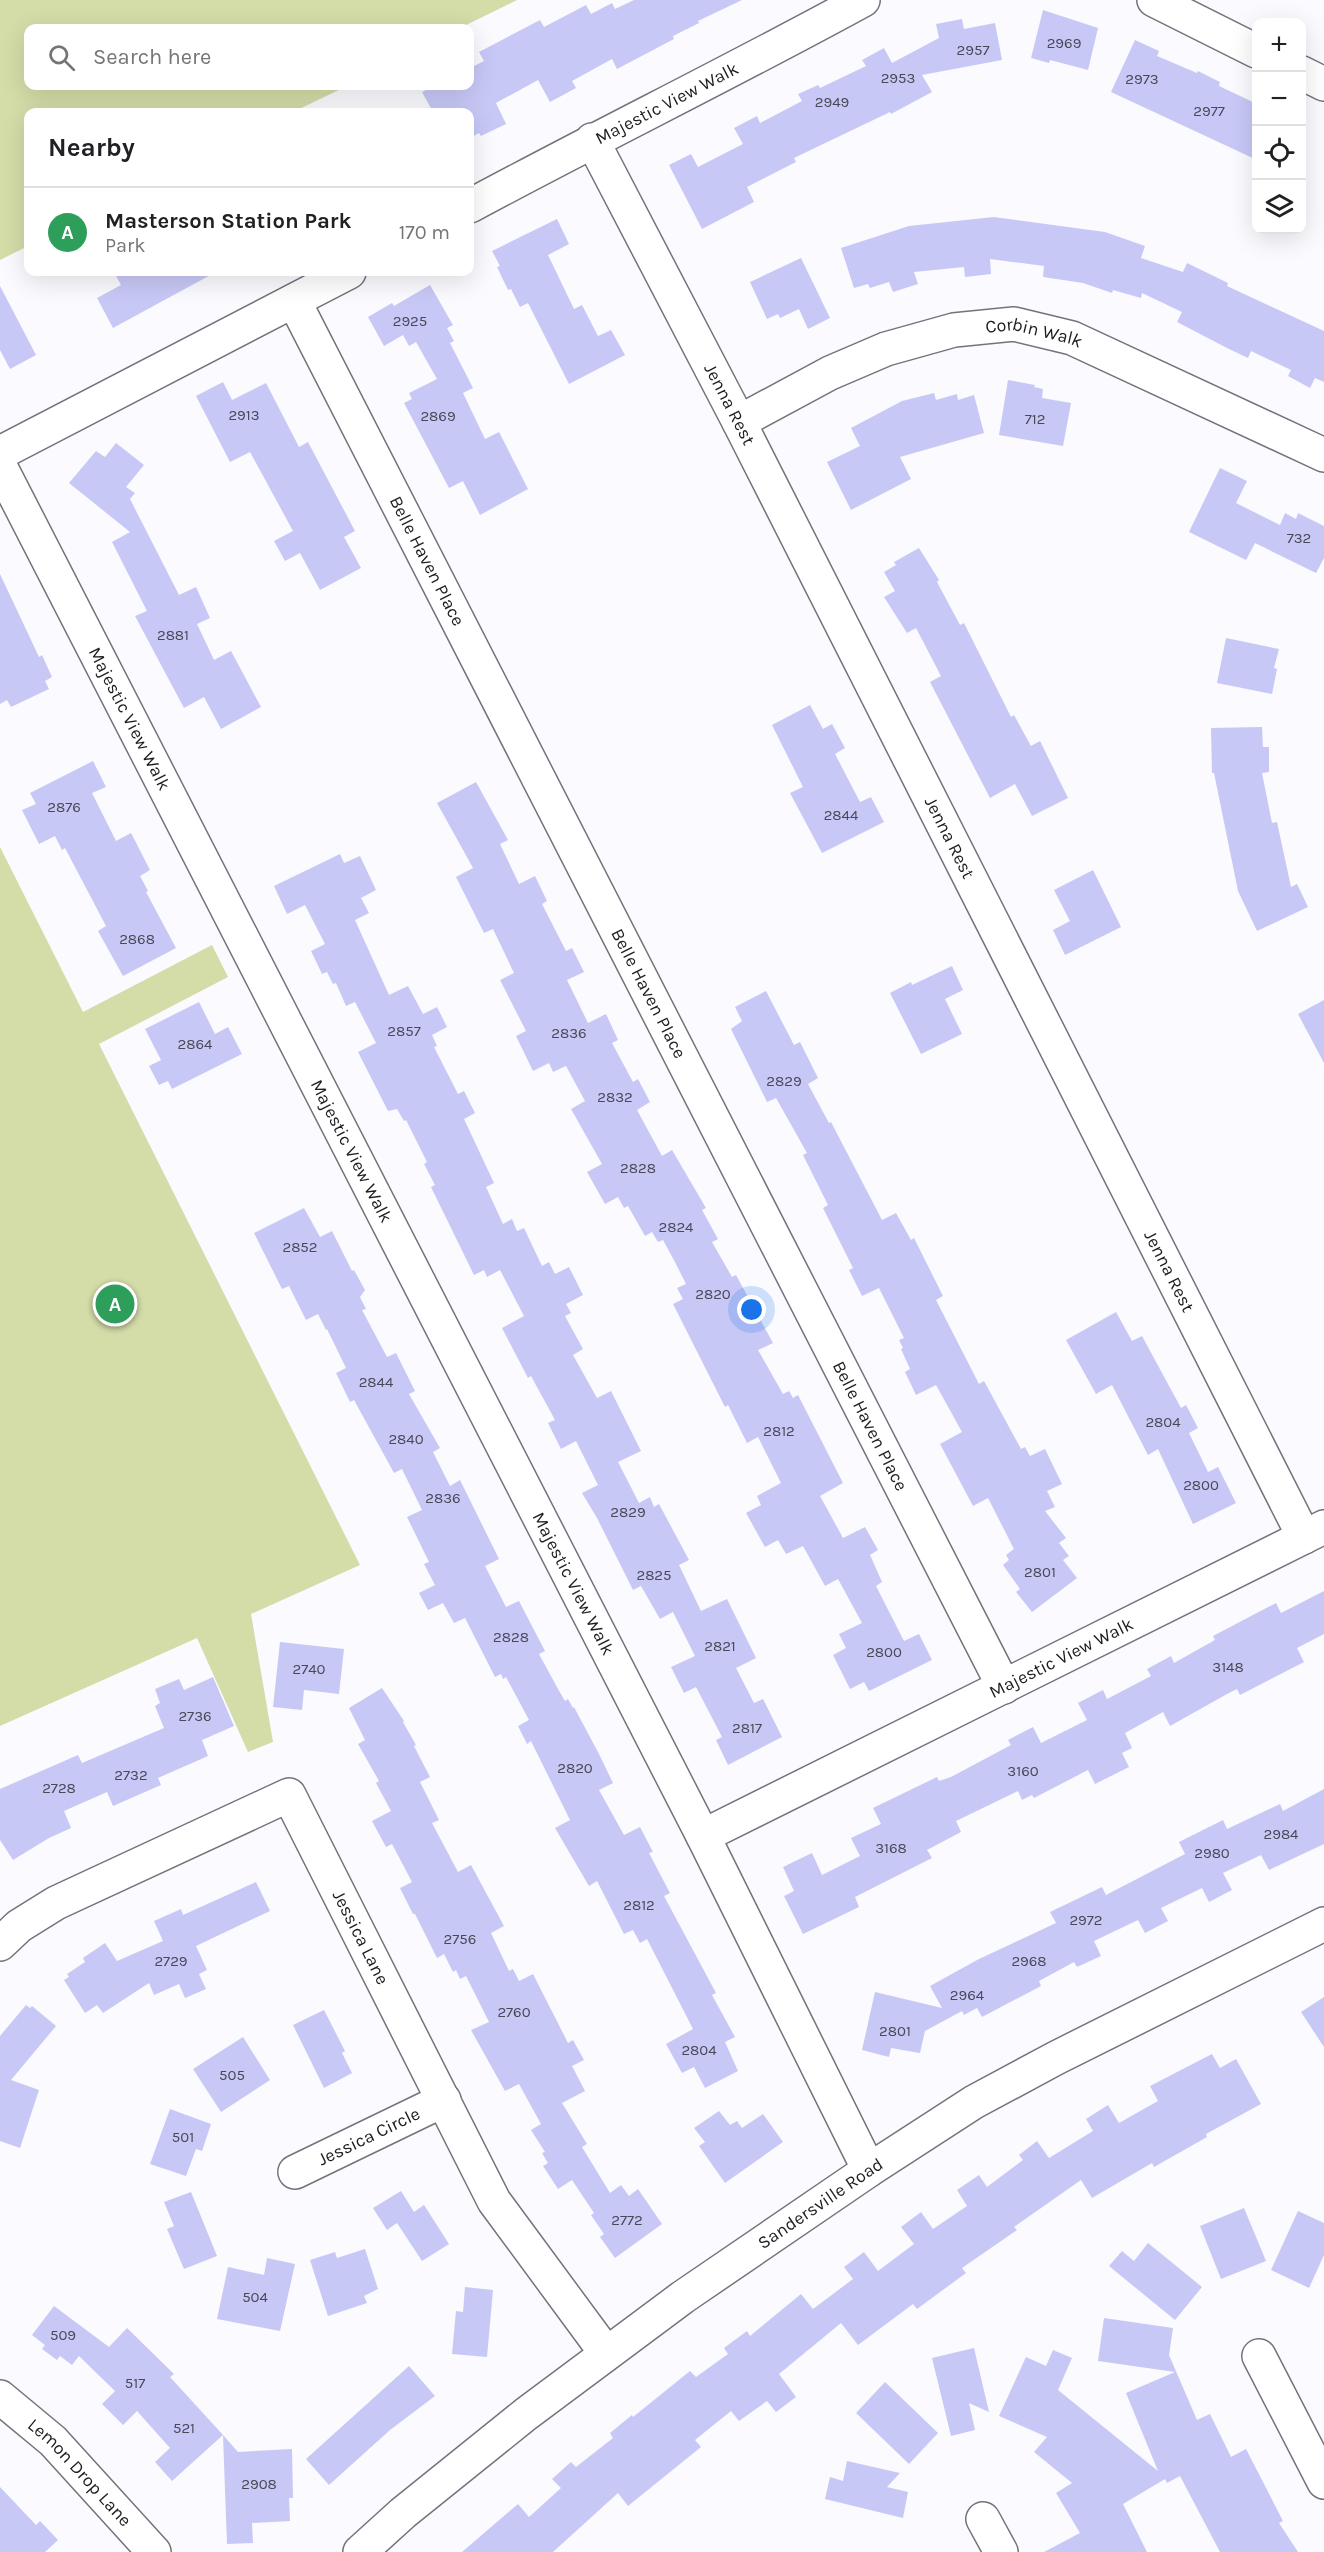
<!DOCTYPE html>
<meta charset="utf-8">
<style>
:root{--surface:#fff;--page:#f6f6f6;--text:#202124;--muted:#757577;--line:#e0e0e0;--accent:#aa52be}
body{margin:0;font-family:Karla,sans-serif;background:var(--page);color:var(--text)}
.controls{position:absolute;right:18px;top:18px;display:grid;overflow:hidden;border-radius:12px;box-shadow:0 6px 24px #0002}
.controls button{width:54px;height:54px;display:grid;place-items:center;padding:0;border:0;border-bottom:2px solid var(--line);background:var(--surface);color:var(--text);font:30px sans-serif}
.you{position:absolute;left:752px;top:1310px;width:21px;height:21px;margin:-15px;border:4px solid #fff;border-radius:50%;background:#1a73e8;box-shadow:0 0 0 9px #1a73e833}
.badge{display:grid;place-items:center;width:39px;height:39px;border-radius:50%;background:var(--accent);color:#fff;font-size:20px;font-weight:700}
.pin{position:absolute;translate:-50% -50%;border:3px solid #fff;box-shadow:0 2px 6px #0006}
.list{margin:0;padding:0;list-style:none}
h2{display:flex;justify-content:space-between;align-items:center;height:78px;margin:0;padding:0 24px;font-size:26px}
h2 small{font-size:20px;font-weight:400;color:var(--muted)}
.list li{display:grid;grid-template-columns:39px 1fr auto;gap:18px;align-items:center;box-sizing:border-box;height:90px;padding:0 24px;border-top:2px solid var(--line)}
.list b{display:block;font-size:22px;white-space:nowrap}
.list p{margin:0;font-size:20px;white-space:nowrap;color:var(--muted)}
.list em{font-size:20px;font-style:normal;color:var(--muted)}
.icon{flex:none;width:33px;height:33px;fill:none;stroke:currentColor;stroke-width:2;stroke-linecap:round;stroke-linejoin:round}
.map{position:relative;flex:none;width:1324px;height:2552px;overflow:hidden}
.search{position:absolute;background:var(--surface);box-shadow:0 6px 24px #0002;left:24px;top:24px;width:450px;height:66px;display:flex;align-items:center;gap:15px;box-sizing:border-box;padding:0 21px;border-radius:12px;color:var(--muted);font-size:22px}
.panel{position:absolute;background:var(--surface);box-shadow:0 6px 24px #0002;left:24px;top:108px;width:450px;height:168px;border-radius:12px}
.map>svg:first-child{display:block}
</style>
<div class="map">
<svg width="1324" height="2552" viewBox="0 0 1324 2552">
<rect width="100%" height="100%" fill="#fafaff"/>
<g fill="#d4dca8">
<path d="M0,0H517L460,28H28V86H347L293,112H28V246L0,260Z"/>
<path d="M0,847L83,1012L212,945L228,977L99,1044L360,1565L251,1614L273,1742L248,1752L197,1638L0,1726Z"/>
</g>
<g fill="#c8c8f7">
<path d="M634,0H742L698,21L699,23L673,36L674,39L617,69L612,59L572,81L576,88L550,102L538,80L496,103L506,124L481,136L479,133L470,138V112H433L422,92L435,86H470V68L484,61L479,52L540,20L544,27L586,5L591,14L612,3L615,9Z"/>
<path d="M1043,10L1098,28L1088,70L1050,60L1049,63L1031,58Z"/>
<path d="M962,19L964,29L995,23L1002,60L922,75L932,92L891,114L890,112L794,158L796,162L747,187L754,202L702,229L669,165L691,154L698,167L743,144L734,128L757,116L760,123L802,101L798,94L818,85L820,88L866,66L862,60L884,48L892,63L939,38L936,24Z"/>
<path d="M1135,40L1159,51L1157,56L1197,73L1198,71L1220,82L1219,86L1257,104V160L1111,92Z"/>
<path d="M994,217L1105,232L1145,246L1141,258L1183,272L1187,263L1228,283L1227,286L1324,331V382L1315,378L1310,388L1288,376L1291,370L1251,351L1248,358L1227,348L1177,322L1182,312L1142,293L1141,298L1113,290L1112,293L1083,283L1043,277L1044,266L990,259L991,274L965,277L964,267L914,272L918,284L893,292L889,282L870,288L868,284L854,288L841,248L909,226Z"/>
<path d="M557,219L569,244L548,255L574,309L582,305L598,336L611,330L625,355L569,384L528,303L520,307L511,289L508,290L497,267L500,266L492,251Z"/>
<path d="M801,258L830,318L808,329L799,309L780,318L778,314L767,319L750,282Z"/>
<path d="M114,272H216L113,328L97,298L121,285Z"/>
<path d="M430,285L453,325L447,328L454,341L450,343L473,388L463,393L485,439L499,432L528,489L480,515L463,481L449,488L404,403L412,399L409,393L437,379L416,342L409,346L403,335L384,346L368,317L392,303L394,306Z"/>
<path d="M0,286L36,355L10,369L0,350Z"/>
<path d="M1008,380L1035,385L1034,387L1043,389L1042,398L1071,403L1063,446L999,435Z"/>
<path d="M223,382L232,400L266,383L299,447L308,442L355,531L344,537L361,568L320,590L300,553L285,561L274,541L293,531L250,452L230,462L196,396Z"/>
<path d="M934,393L936,400L957,394L958,400L974,395L984,433L900,457L911,479L851,510L827,462L860,446L851,428L902,401Z"/>
<path d="M116,443L144,465L126,487L135,493L130,499L179,595L196,587L210,618L197,624L214,660L231,651L261,707L221,729L204,697L184,708L135,616L147,611L112,542L130,532L69,483L96,451L105,457Z"/>
<path d="M1220,468L1247,481L1236,503L1280,525L1285,513L1296,519L1298,513L1324,526V558L1316,573L1255,543L1246,560L1189,532Z"/>
<path d="M919,548L939,580L937,582L960,625L964,623L1011,717L1014,715L1031,746L1040,741L1068,798L1032,816L1015,784L990,798L930,682L941,676L916,628L907,633L884,597L895,591L884,572L896,565L894,562Z"/>
<path d="M0,574L39,657L42,655L52,677L45,681L49,689L11,707L7,700L0,704Z"/>
<path d="M1226,638L1279,649L1274,668L1277,669L1272,694L1217,683Z"/>
<path d="M810,705L823,729L832,724L845,748L835,754L860,802L871,797L884,822L822,853L790,793L803,787L772,725Z"/>
<path d="M1262,727L1263,747H1269V772L1262,773L1272,823L1277,822L1291,887L1297,884L1308,907L1257,931L1238,891L1214,773H1212L1211,728Z"/>
<path d="M93,761L106,787L92,793L116,841L131,833L150,870L140,876L148,891L146,892L176,948L123,976L98,931L106,926L65,848L62,850L55,836L39,844L22,810L36,804L30,793Z"/>
<path d="M476,782L508,840L500,844L519,884L535,876L547,901L542,904L566,951L572,948L584,972L567,980L588,1023L606,1014L618,1040L612,1043L633,1082L638,1079L650,1102L637,1110L662,1156L672,1150L706,1208L702,1210L718,1239L712,1242L732,1277L736,1275L773,1343L758,1350L783,1394L789,1391L793,1398L798,1395L843,1483L820,1496L843,1538L865,1527L878,1550L870,1555L882,1582L876,1586L904,1641L919,1634L932,1660L869,1691L864,1682L850,1689L833,1655L846,1648L839,1634L862,1623L838,1579L825,1586L803,1546L786,1554L778,1540L765,1547L746,1513L761,1505L757,1496L781,1483L758,1437L747,1443L728,1405L725,1407L673,1304L683,1299L677,1288L686,1284L676,1264L663,1240L658,1242L652,1232L645,1236L628,1206L624,1208L618,1197L605,1204L587,1172L602,1164L571,1109L585,1101L566,1066L553,1072L549,1063L533,1071L516,1036L526,1031L500,980L514,973L493,929L484,933L456,877L473,868L437,803Z"/>
<path d="M340,854L344,863L360,856L376,890L361,898L369,913L355,920L389,995L408,986L423,1014L437,1007L447,1027L432,1035L437,1046L434,1047L458,1094L464,1091L475,1113L464,1119L494,1183L486,1187L503,1224L512,1219L517,1231L524,1228L542,1266L549,1262L555,1274L569,1267L583,1295L566,1304L571,1313L565,1316L583,1349L573,1355L597,1398L611,1391L641,1451L618,1462L639,1503L650,1497L654,1507L659,1504L689,1560L679,1565L701,1611L727,1599L756,1658L736,1668L754,1703L763,1699L782,1737L728,1765L716,1740L722,1737L696,1687L684,1693L671,1667L695,1656L673,1612L660,1619L641,1586L633,1590L597,1518L582,1493L598,1485L576,1441L561,1449L548,1423L555,1420L531,1376L528,1378L502,1328L524,1316L500,1270L487,1277L484,1270L474,1275L431,1187L435,1185L424,1164L427,1162L406,1120L404,1121L397,1109L388,1111L358,1052L376,1043L355,1002L346,1006L336,983L333,984L327,972L322,974L311,951L325,944L305,905L287,914L274,886Z"/>
<path d="M1093,870L1121,927L1065,955L1053,930L1070,921L1054,890Z"/>
<path d="M952,966L963,990L945,999L962,1034L921,1054L890,993L911,982L912,985Z"/>
<path d="M766,991L794,1045L800,1042L818,1078L808,1084L829,1123L831,1122L882,1220L896,1213L911,1240L914,1238L943,1296L936,1300L979,1384L984,1381L1021,1449L1025,1447L1030,1456L1045,1449L1062,1484L1047,1491L1055,1507L1045,1511L1066,1538L1059,1543L1069,1556L1063,1560L1077,1578L1032,1612L1016,1592L1020,1589L1003,1565L1009,1560L1006,1555L1014,1549L988,1498L973,1506L940,1444L962,1432L936,1385L916,1395L905,1372L910,1369L901,1349L903,1348L899,1340L904,1338L879,1288L862,1296L849,1270L853,1268L823,1208L828,1205L803,1155L807,1153L776,1098L767,1102L731,1029L742,1021L735,1007Z"/>
<path d="M1324,1000V1063L1298,1014Z"/>
<path d="M199,1002L215,1034L228,1027L242,1054L172,1089L168,1081L159,1085L149,1066L161,1060L145,1029Z"/>
<path d="M304,1208L320,1237L332,1231L352,1271L354,1270L365,1290L360,1297L366,1309L362,1310L387,1357L396,1353L415,1391L409,1394L440,1448L433,1452L450,1486L460,1480L499,1559L485,1566L506,1607L519,1601L545,1651L539,1654L558,1689L565,1701L568,1699L573,1708L574,1707L599,1754L613,1783L599,1790L624,1835L640,1827L653,1852L649,1853L670,1893L664,1896L716,1993L712,1995L735,2037L725,2042L738,2071L705,2088L694,2067L682,2073L666,2044L693,2029L647,1939L640,1943L633,1930L624,1934L597,1881L589,1886L555,1828L570,1820L531,1741L527,1744L518,1726L529,1720L506,1677L503,1679L501,1674L495,1677L465,1618L454,1623L443,1603L428,1610L419,1593L435,1585L424,1564L429,1562L407,1517L422,1510L402,1469L394,1473L354,1400L350,1402L336,1373L346,1368L327,1329L326,1330L318,1314L306,1320L289,1286L282,1289L254,1233Z"/>
<path d="M1116,1312L1132,1341L1142,1336L1181,1408L1186,1405L1198,1428L1189,1433L1208,1472L1218,1467L1236,1503L1193,1524L1158,1449L1148,1455L1112,1385L1096,1394L1066,1340Z"/>
<path d="M1324,1591V1634L1297,1648L1304,1662L1240,1695L1237,1689L1227,1694L1170,1726L1163,1712L1125,1733L1132,1748L1122,1753L1129,1767L1095,1784L1088,1770L1034,1798L1032,1795L1022,1800L1018,1791L956,1821L961,1832L927,1850L932,1858L855,1897L859,1907L803,1934L784,1896L794,1891L783,1867L812,1853L822,1875L860,1856L851,1838L881,1824L873,1808L937,1777L939,1781L951,1777L1011,1745L1008,1740L1033,1727L1041,1743L1087,1720L1078,1703L1103,1690L1107,1699L1151,1676L1147,1669L1171,1656L1174,1663L1215,1640L1213,1636L1276,1603L1281,1613Z"/>
<path d="M280,1642L344,1649L339,1694L304,1690L302,1710L273,1707Z"/>
<path d="M213,1677L234,1726L202,1740L208,1756L158,1778L161,1785L113,1806L107,1792L64,1811L71,1828L49,1838L13,1860L0,1840V1789L78,1755L82,1763L164,1728L155,1706L160,1703L155,1689L179,1679L184,1690Z"/>
<path d="M382,1688L404,1721L403,1722L416,1745L414,1746L430,1777L420,1782L439,1820L432,1823L458,1872L471,1865L504,1926L491,1933L509,1971L513,1969L519,1981L533,1974L568,2043L573,2040L584,2060L572,2066L585,2091L562,2103L587,2144L582,2147L610,2193L621,2185L629,2196L638,2189L662,2224L615,2258L600,2237L604,2234L591,2215L594,2213L572,2180L558,2189L543,2166L548,2163L542,2153L545,2152L531,2130L541,2124L519,2084L505,2091L471,2030L489,2022L466,1976L460,1979L456,1970L453,1972L444,1954L437,1958L415,1914H413L400,1888L412,1882L392,1844L386,1847L372,1821L391,1811L376,1783L379,1781L358,1744L365,1740L349,1708Z"/>
<path d="M1324,1789V1844L1269,1870L1261,1855L1223,1873L1232,1890L1209,1902L1202,1888L1161,1908L1168,1921L1145,1933L1138,1920L1094,1941L1101,1956L1077,1967L1074,1962L1039,1981L1041,1986L982,2017L977,2008L964,2015L962,2011L925,2031L920,2053L891,2048L889,2057L862,2050L875,1992L942,2008L930,1986L979,1959L1056,1923L1050,1912L1102,1887L1106,1895L1185,1854L1179,1842L1223,1820L1227,1829L1280,1804L1283,1811Z"/>
<path d="M256,1882L270,1911L196,1946L207,1970L199,1974L206,1989L185,1998L179,1984L154,1995L149,1983L103,2013L97,2005L85,2013L64,1980L69,1977L67,1974L85,1962L83,1958L105,1943L117,1961L163,1941L154,1921L181,1909L183,1915Z"/>
<path d="M1324,1997V2047L1301,2012Z"/>
<path d="M26,2005L30,2008L32,2006L56,2026L11,2080L39,2090L20,2148L0,2141V2036Z"/>
<path d="M324,2010L345,2051L342,2053L352,2073L324,2088L293,2025Z"/>
<path d="M243,2037L270,2080L221,2112L193,2069Z"/>
<path d="M1212,2054L1220,2068L1236,2059L1261,2104L1206,2134L1207,2137L1154,2167L1152,2163L1092,2198L1081,2180L1014,2227L1017,2230L962,2268L966,2273L917,2309L913,2304L858,2345L841,2323L779,2374L796,2397L776,2412L767,2401L739,2421L731,2411L695,2440L701,2447L628,2506L618,2493L553,2552H462L518,2504L529,2517L561,2488L552,2479L571,2462L576,2467L613,2438L610,2433L632,2415L633,2417L690,2371L696,2377L728,2354L724,2348L747,2331L750,2336L801,2294L813,2309L853,2279L844,2267L864,2252L878,2271L914,2244L901,2227L921,2212L933,2229L967,2206L957,2190L979,2175L987,2187L1023,2160L1019,2155L1037,2141L1049,2158L1093,2131L1086,2119L1108,2105L1119,2123L1158,2101L1150,2086Z"/>
<path d="M170,2109L211,2124L202,2151L196,2149L186,2176L150,2164Z"/>
<path d="M719,2111L730,2125L737,2121L742,2128L763,2114L783,2142L725,2183L699,2146L705,2142L694,2128Z"/>
<path d="M401,2191L414,2212L424,2205L449,2244L422,2261L397,2223L387,2230L373,2208Z"/>
<path d="M191,2192L217,2256L184,2269L167,2229L174,2226L164,2202Z"/>
<path d="M1244,2208L1266,2261L1221,2279L1200,2226Z"/>
<path d="M1298,2211L1324,2223V2255L1309,2288L1271,2270Z"/>
<path d="M1148,2243L1202,2287L1175,2320L1109,2266L1122,2251L1134,2261Z"/>
<path d="M365,2249L378,2289L364,2296L367,2303L328,2316L310,2260L335,2252L337,2258Z"/>
<path d="M267,2258L295,2264L280,2331L217,2319L228,2267L264,2275Z"/>
<path d="M465,2287L493,2290L487,2357L452,2354L456,2311L463,2312Z"/>
<path d="M54,2306L109,2347L127,2328L174,2374L170,2377L223,2435L172,2481L155,2462L170,2448L137,2411L123,2425L102,2404L115,2391L79,2356L72,2365L60,2356L57,2360L42,2349L45,2345L32,2335Z"/>
<path d="M1104,2318L1173,2328L1169,2355L1197,2420L1210,2414L1231,2457L1246,2449L1283,2521L1279,2523L1298,2552H1220L1180,2476L1167,2483L1165,2479L1123,2504L1147,2552H1044L1080,2533L1056,2493L1072,2483L1034,2452L1047,2437L999,2416L1026,2357L1046,2366L1053,2350L1072,2358L1058,2390L1158,2471L1126,2393L1175,2372L1098,2361Z"/>
<path d="M974,2348L989,2412L969,2403L975,2430L951,2436L932,2358Z"/>
<path d="M409,2366L435,2396L390,2430L329,2485L306,2459Z"/>
<path d="M885,2382L938,2433L909,2464L856,2413Z"/>
<path d="M223,2435L238,2452L292,2449L293,2498H289L290,2521L252,2523L253,2543L227,2544Z"/>
<path d="M847,2461L900,2473L887,2487L908,2492L903,2518L825,2499L830,2477L843,2481Z"/>
<path d="M0,2487L36,2525L40,2521L58,2540L45,2552H0Z"/>
</g>
<g fill="none" stroke-linecap="round" stroke-linejoin="round">
<g stroke="#73737d" stroke-width="36">
<g id="minor">
<path d="M1154,0L1256,51"/>
<path d="M1302,73L1324,84"/>
<path id="s1" d="M592,140L739,422L1304,1537"/>
<path id="s2" d="M470,206C600,136 733,71 863,0"/>
<path id="s3" d="M294,301L1004,1687"/>
<path id="s4" d="M739,422L830,373L886,349L954,330L1014,324L1072,338L1324,455"/>
<path d="M0,453L349,272"/>
<path id="s5" d="M0,466L703,1836L869,2170"/>
<path id="s6" d="M703,1836L1324,1527"/>
<path id="s7" d="M0,1944L19,1926L56,1903L289,1795L494,2201L606,2353"/>
<path id="s8" d="M295,2172L444,2100"/>
<path d="M1259,2356L1324,2482"/>
<path id="s9" d="M0,2397L53,2441L154,2552"/>
<path d="M983,2519L1001,2552"/>
<path id="s10" d="M360,2552L403,2513L526,2414L683,2297L869,2170L974,2102L1056,2058L1324,1924"/>
</g>
</g>
<use href="#minor" stroke="#fff" stroke-width="33"/>
</g>
<g text-anchor="middle" dominant-baseline="central" stroke-width="5" stroke-linejoin="round" paint-order="stroke">
<g font-size="15" fill="#484857">
<text x="1064" y="43">2969</text>
<text x="973" y="50">2957</text>
<text x="898" y="78">2953</text>
<text x="1142" y="79">2973</text>
<text x="832" y="102">2949</text>
<text x="1209" y="111">2977</text>
<text x="410" y="321">2925</text>
<text x="244" y="415">2913</text>
<text x="438" y="416">2869</text>
<text x="1035" y="419">712</text>
<text x="1299" y="538">732</text>
<text x="173" y="635">2881</text>
<text x="64" y="807">2876</text>
<text x="841" y="815">2844</text>
<text x="137" y="939">2868</text>
<text x="404" y="1031">2857</text>
<text x="569" y="1033">2836</text>
<text x="195" y="1044">2864</text>
<text x="784" y="1081">2829</text>
<text x="615" y="1097">2832</text>
<text x="638" y="1168">2828</text>
<text x="676" y="1227">2824</text>
<text x="300" y="1247">2852</text>
<text x="713" y="1294">2820</text>
<text x="376" y="1382">2844</text>
<text x="1163" y="1422">2804</text>
<text x="779" y="1431">2812</text>
<text x="406" y="1439">2840</text>
<text x="1201" y="1485">2800</text>
<text x="443" y="1498">2836</text>
<text x="628" y="1512">2829</text>
<text x="1040" y="1572">2801</text>
<text x="654" y="1575">2825</text>
<text x="511" y="1637">2828</text>
<text x="720" y="1646">2821</text>
<text x="884" y="1652">2800</text>
<text x="1228" y="1667">3148</text>
<text x="309" y="1669">2740</text>
<text x="195" y="1716">2736</text>
<text x="747" y="1728">2817</text>
<text x="575" y="1768">2820</text>
<text x="1023" y="1771">3160</text>
<text x="131" y="1775">2732</text>
<text x="59" y="1788">2728</text>
<text x="1281" y="1834">2984</text>
<text x="891" y="1848">3168</text>
<text x="1212" y="1853">2980</text>
<text x="639" y="1905">2812</text>
<text x="1086" y="1920">2972</text>
<text x="460" y="1939">2756</text>
<text x="171" y="1961">2729</text>
<text x="1029" y="1961">2968</text>
<text x="967" y="1995">2964</text>
<text x="514" y="2012">2760</text>
<text x="895" y="2031">2801</text>
<text x="699" y="2050">2804</text>
<text x="232" y="2075">505</text>
<text x="183" y="2137">501</text>
<text x="627" y="2220">2772</text>
<text x="255" y="2297">504</text>
<text x="63" y="2335">509</text>
<text x="135" y="2383">517</text>
<text x="184" y="2428">521</text>
<text x="259" y="2484">2908</text>
</g>
<g font-size="18" fill="#1e1e22" stroke="#fafaff">
<text stroke="none"><textPath href="#s2" startOffset="222">Majestic View Walk</textPath></text>
<text stroke="none"><textPath href="#s4" startOffset="316">Corbin Walk</textPath></text>
<text stroke="none"><textPath href="#s1" startOffset="298">Jenna Rest</textPath></text>
<text stroke="none"><textPath href="#s3" startOffset="292">Belle Haven Place</textPath></text>
<text stroke="none"><textPath href="#s5" startOffset="284">Majestic View Walk</textPath></text>
<text stroke="none"><textPath href="#s1" startOffset="784">Jenna Rest</textPath></text>
<text stroke="none"><textPath href="#s3" startOffset="778">Belle Haven Place</textPath></text>
<text stroke="none"><textPath href="#s5" startOffset="770">Majestic View Walk</textPath></text>
<text stroke="none"><textPath href="#s1" startOffset="1270">Jenna Rest</textPath></text>
<text stroke="none"><textPath href="#s3" startOffset="1264">Belle Haven Place</textPath></text>
<text stroke="none"><textPath href="#s5" startOffset="1256">Majestic View Walk</textPath></text>
<text stroke="none"><textPath href="#s6" startOffset="400">Majestic View Walk</textPath></text>
<text stroke="none"><textPath href="#s7" startOffset="486">Jessica Lane</textPath></text>
<text stroke="none"><textPath href="#s8" startOffset="82">Jessica Circle</textPath></text>
<text stroke="none"><textPath href="#s10" startOffset="578">Sandersville Road</textPath></text>
<text stroke="none"><textPath href="#s9" startOffset="110">Lemon Drop Lane</textPath></text>
</g>
</g>
</svg>
<div class="controls">
<button>+</button>
<button>−</button>
<button><svg class="icon" aria-label="locate" viewBox="0 0 24 24"><circle cx="12" cy="12" r="6"/><path d="M12 2v4M12 18v4M2 12h4M18 12h4"/></svg></button>
<button><svg class="icon" aria-label="layers" viewBox="0 0 24 24"><path d="M12 4l9 5-9 5-9-5zM3 14l9 5 9-5"/></svg></button>
</div>
<div class="you"></div>
<div class="pin badge" style="left:115px;top:1304px;background:#2e9e5b">A</div>
<div class="search"><svg class="icon" aria-label="search" viewBox="0 0 24 24"><circle cx="10" cy="10" r="6"/><path d="M15 15l6 6"/></svg>Search here</div>
<section class="panel">
<h2>Nearby<small></small></h2>
<ul class="list">
<li><span class="badge" style="background:#2e9e5b">A</span><div><b>Masterson Station Park</b><p>Park</p></div><em>170 m</em></li>
</ul>
</section>
</div>
